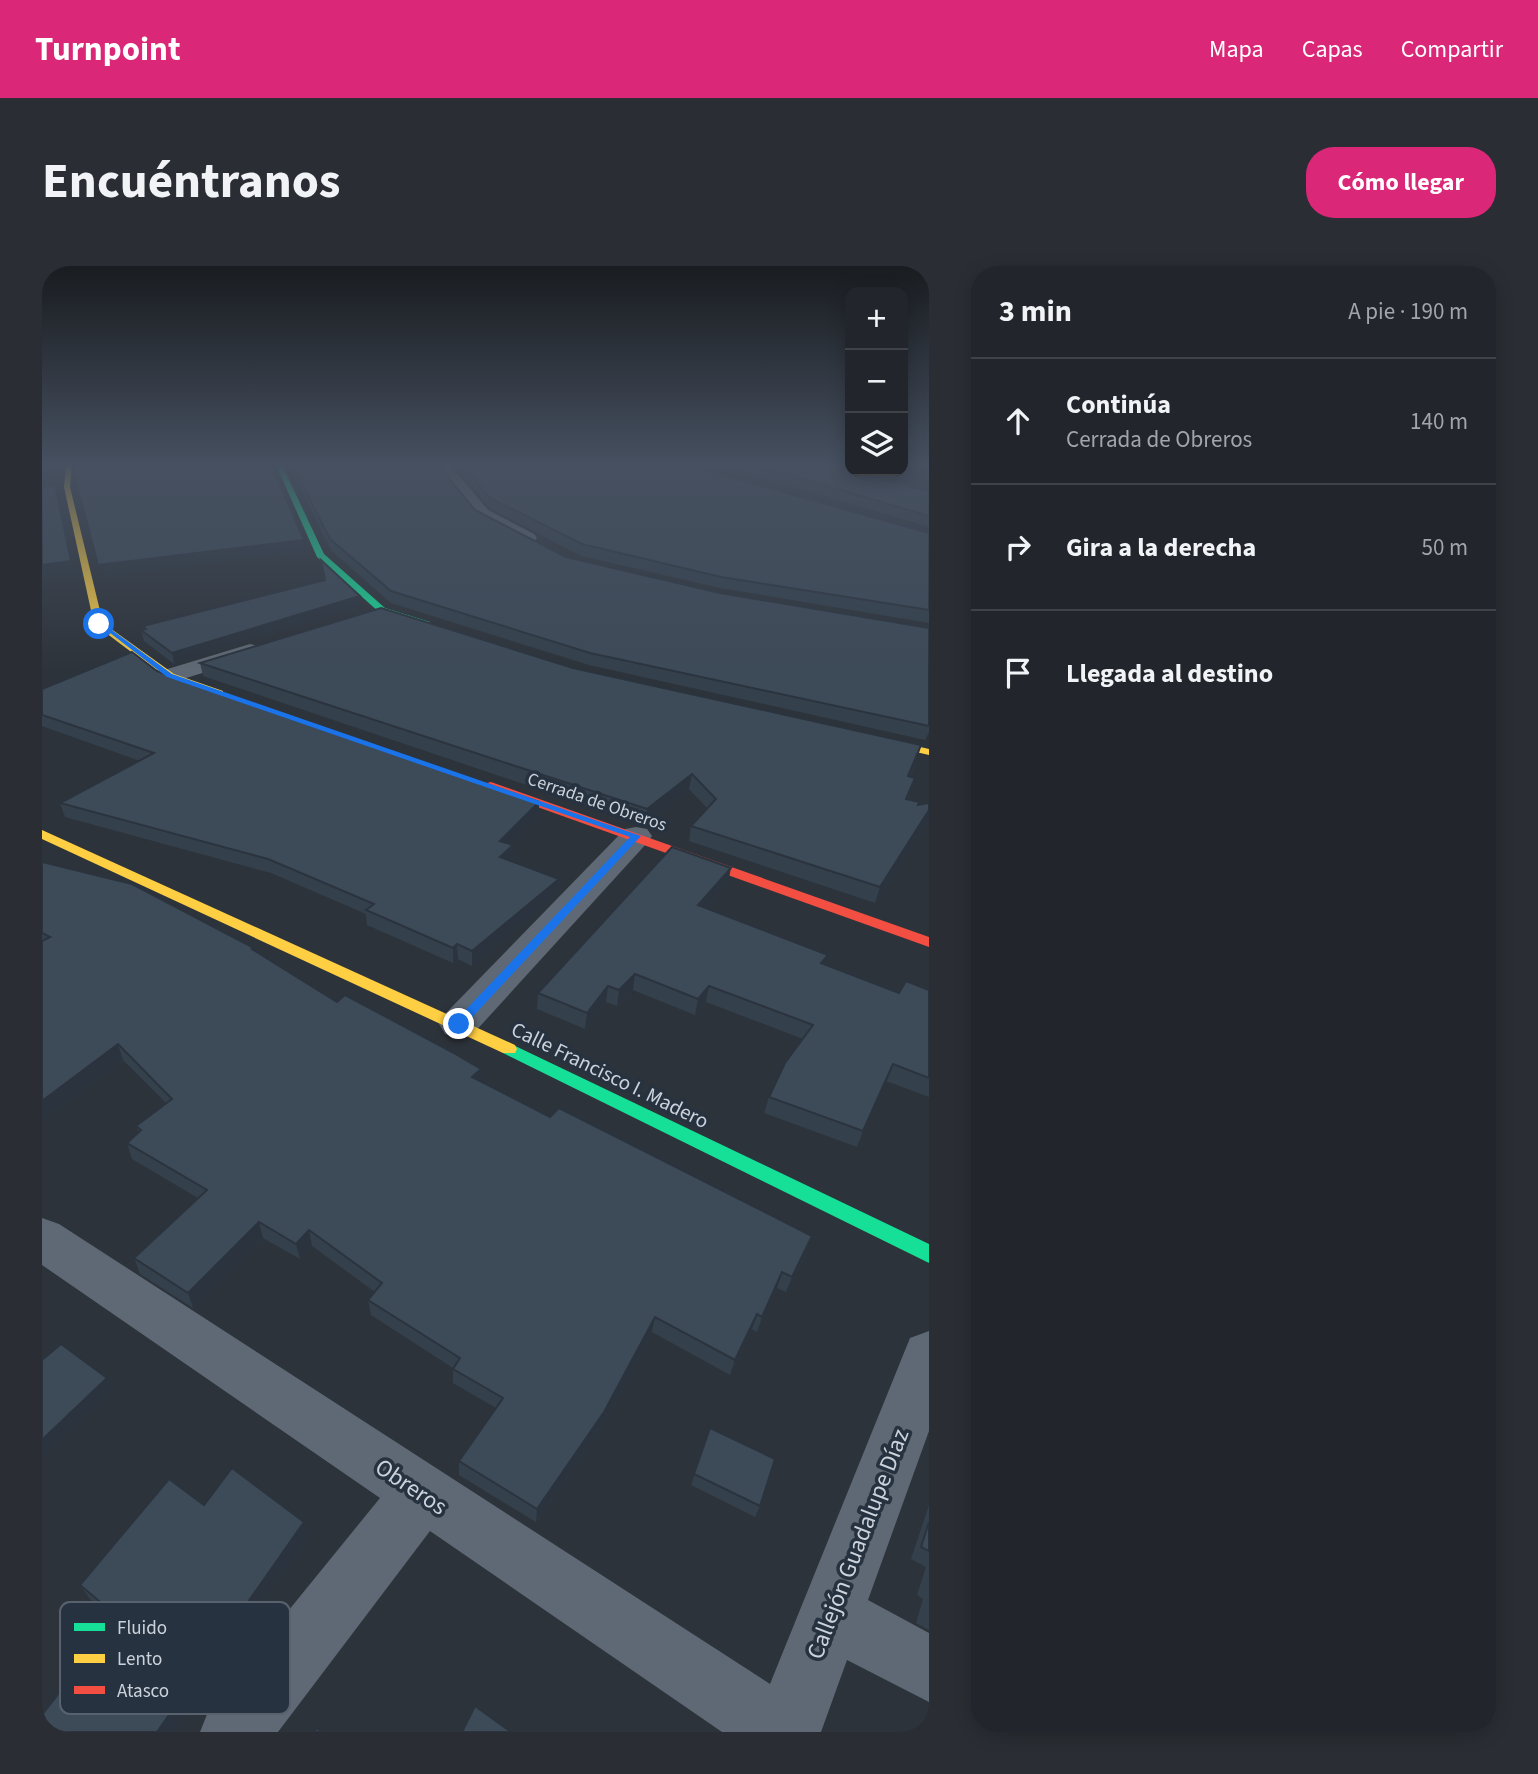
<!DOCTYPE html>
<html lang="es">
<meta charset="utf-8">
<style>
:root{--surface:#22262c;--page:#2a2e34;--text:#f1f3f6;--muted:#a2a5a9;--line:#3f4348;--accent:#db2777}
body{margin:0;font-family:"Source Sans 3",sans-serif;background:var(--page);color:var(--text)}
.controls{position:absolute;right:21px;top:21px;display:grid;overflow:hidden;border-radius:14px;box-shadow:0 4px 18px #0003}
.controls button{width:63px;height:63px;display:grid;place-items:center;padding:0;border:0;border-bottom:2px solid var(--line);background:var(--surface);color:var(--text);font:35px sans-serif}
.stop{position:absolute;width:21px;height:21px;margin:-16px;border:5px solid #1a73e8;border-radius:50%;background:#fff}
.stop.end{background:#1a73e8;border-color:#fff;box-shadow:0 2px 7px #0008}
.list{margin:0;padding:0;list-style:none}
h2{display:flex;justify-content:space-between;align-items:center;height:91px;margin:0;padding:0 28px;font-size:30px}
h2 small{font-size:23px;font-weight:400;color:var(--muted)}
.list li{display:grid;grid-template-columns:46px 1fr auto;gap:21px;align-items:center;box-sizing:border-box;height:126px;padding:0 28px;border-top:2px solid var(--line)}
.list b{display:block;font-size:26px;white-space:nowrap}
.list p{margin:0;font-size:23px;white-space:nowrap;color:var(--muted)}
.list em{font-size:23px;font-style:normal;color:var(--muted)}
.icon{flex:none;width:38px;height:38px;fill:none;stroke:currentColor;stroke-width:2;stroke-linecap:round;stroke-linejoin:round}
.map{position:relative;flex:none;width:887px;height:1466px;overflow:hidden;border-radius:28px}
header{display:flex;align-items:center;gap:42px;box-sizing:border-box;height:98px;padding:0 35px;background:var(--accent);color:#fff}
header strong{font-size:33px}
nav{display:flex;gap:38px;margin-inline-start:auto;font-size:24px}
.intro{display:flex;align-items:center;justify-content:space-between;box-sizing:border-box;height:168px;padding:0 42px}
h1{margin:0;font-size:49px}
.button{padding:18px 32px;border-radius:28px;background:var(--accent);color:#fff;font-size:24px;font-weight:700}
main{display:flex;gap:42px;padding:0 42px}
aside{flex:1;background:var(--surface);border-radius:28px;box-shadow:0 4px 18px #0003}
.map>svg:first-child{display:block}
</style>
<header>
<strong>Turnpoint</strong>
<nav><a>Mapa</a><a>Capas</a><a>Compartir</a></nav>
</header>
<div class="intro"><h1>Encuéntranos</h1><a class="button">Cómo llegar</a></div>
<main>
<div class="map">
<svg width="887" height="1466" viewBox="0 0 887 1466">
<rect width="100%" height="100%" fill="#2d333a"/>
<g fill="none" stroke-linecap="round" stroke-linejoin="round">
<g fill="#5e6975" fill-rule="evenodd">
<path d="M391,199H408L446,244L492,268L495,272L492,276C458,284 409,224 391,199Z"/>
<path d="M208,378L216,380L220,385L216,390L128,417L119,415L116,410L119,405Z"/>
<path d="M594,561L605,563L610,570L605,577L431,768L417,772L403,768L397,758L403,748L583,563Z"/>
<path d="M0,952L17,958L728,1418L868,1072L887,1065V1165L826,1334L887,1367V1436L805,1394L779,1466H680L388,1265L236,1466H158L168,1441L338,1232L0,999Z"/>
</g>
<g fill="#16e098" fill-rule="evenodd">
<path d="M234,199H240L282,288L343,342L388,356V360L337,346L275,291Z"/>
<path d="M467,777L887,978V997L461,787L459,783L461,779Z"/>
</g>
<g fill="#ffcf43" fill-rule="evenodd">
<path d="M24,199H30L28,221L61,357L132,408L181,425V429H173L124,412L52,358L22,221Z"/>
<path d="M826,469L887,483V489L822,474L820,472Z"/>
<path d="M0,564L473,779L475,783L473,787H461L0,573Z"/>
</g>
<path fill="#f24e42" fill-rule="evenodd" d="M449,516L887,671V681L445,523V517Z"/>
</g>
<g fill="#34404c">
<path d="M247,199H396L433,244L524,291L678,327L887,362V466L883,474L547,399L349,337L289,284Z"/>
<path d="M412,199H644L887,267V357L678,322L539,290L448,242Z"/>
<path d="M649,199H782L887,225V261L749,220L677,203Z"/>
<path d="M279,294L319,341L132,398L102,375L99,364L102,363L101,360L282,315Z"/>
<path d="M158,397L531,402L875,494L868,511V527L866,534L876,539L887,552L833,637L647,575L649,560L665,542L647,523L603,559L161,410Z"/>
<path d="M115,405L497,550L468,579H471V594L469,595L517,613L516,628L430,700L416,693L411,697L325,659L324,648L229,607L23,551L18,537L98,495L0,460V423Z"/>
<path d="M0,596L212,682V685L295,736L439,815L508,851L770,970L764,986L744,1026L735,1022L715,1066L710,1063L688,1109L610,1066L560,1160L494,1256L417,1209V1195L454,1142L411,1117V1102L329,1049L326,1034L333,1026L270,980L258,993L221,972L151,1042L98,1008L92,992L156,932L90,893L85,877L97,867L94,860L124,837L81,794L0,855Z"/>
<path d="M686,617L664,642L783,699L857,727L887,724V831L844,815L815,881L722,847L727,831L761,773L664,736L653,749L591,724L575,740L564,736L543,763L495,743L496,727Z"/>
<path d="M668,1162L718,1240L713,1251L649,1219Z"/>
<path d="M162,1239L266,1271L131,1466H0L74,1354L48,1333L38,1319Z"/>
<path d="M887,1239V1364L874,1357L881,1333L875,1329L884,1301L869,1293Z"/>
</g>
<g fill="#2b343e">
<path d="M14,199H18L15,215L0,217V207Z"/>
<path d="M16,230L33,307L0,311V299Z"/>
<path d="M262,274L264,285L59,311L56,299Z"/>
<path d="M318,330L319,341L132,398L130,387Z"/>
<path d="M879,479L875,494L861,525L866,510Z"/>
<path d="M650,508L647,523L603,559L605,543Z"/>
<path d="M873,512L868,527L859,549L864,533Z"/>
<path d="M497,536V550L458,589V575Z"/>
<path d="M887,544V552L833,637L838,621Z"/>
<path d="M471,579V594L457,605L458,591Z"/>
<path d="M689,602L686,617L653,654L656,639Z"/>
<path d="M517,613L516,628L430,700V685Z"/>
<path d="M415,678L416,693L411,697V682Z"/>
<path d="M593,708L591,724L575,740L577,724Z"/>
<path d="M566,720L564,736L543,763L545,747Z"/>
<path d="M667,720L664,736L653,749L656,733Z"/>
<path d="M76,778L81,794L0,855V835Z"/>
<path d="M851,798L844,815L815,881L821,865Z"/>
<path d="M439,803V818L430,811Z"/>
<path d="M217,956L221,972L151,1042L146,1027Z"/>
<path d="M267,964L270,980L258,993L254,978Z"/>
<path d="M770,970L764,986L744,1026L750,1011Z"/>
<path d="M740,1006L735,1022L715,1066L720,1051Z"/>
<path d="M715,1048L710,1063L688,1109L693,1094Z"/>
<path d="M613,1051L610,1066L560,1160L494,1256L495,1243Z"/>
<path d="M65,1112L71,1124L1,1191L0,1174Z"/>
<path d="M262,1256L266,1271L131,1466H115Z"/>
</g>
<g fill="#3d4a58" stroke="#2b343e" stroke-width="2">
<path d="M0,199H14L12,205L0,207Z"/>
<path d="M34,199H229L262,274L56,299L33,211Z"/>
<path d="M250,199H396L433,244L524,291L678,327L887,362V460L548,387L349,325L288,273Z"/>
<path d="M420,199H644L887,267V344L679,311L540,278L448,232Z"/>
<path d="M703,199H782L887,225V250L751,210Z"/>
<path d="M13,219L29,295L0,299V221Z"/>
<path d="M279,294L318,330L130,387L99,364L104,363L101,360L283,314Z"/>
<path d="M339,342L531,402L879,479L866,510L873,512L864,533L877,536L876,539L887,537V544L838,621L649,560L674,533L650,508L605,543L158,397Z"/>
<path d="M90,386L115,405L497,536L458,575L471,579L458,591L517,613L430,685L415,678L411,682L324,644L332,638L226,593L18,537L112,487L0,449V423Z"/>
<path d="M630,581L689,602L656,639L786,689L779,697L857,727L864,715L887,724V812L851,798L821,865L727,831L743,797L771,759L667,720L656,733L593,708L577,724L566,720L545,747L496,727Z"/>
<path d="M0,596L90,618L212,682L210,683L295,736L303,729L410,786L439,803L430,811L508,851L517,842L770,970L750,1011L740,1006L720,1051L715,1048L693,1094L613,1051L562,1146L495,1243L417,1195L461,1132L411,1103L418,1092L326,1034L340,1017L267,964L254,978L217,956L146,1027L92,992L165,924L85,877L99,864L94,860L130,833L76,778L0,835V675L8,671L0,667Z"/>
<path d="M19,1078L65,1112L0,1174V1094Z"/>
<path d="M668,1162L733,1193L718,1240L652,1208Z"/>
<path d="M190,1202L262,1256L115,1466H0V1449L76,1351L38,1319L127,1213L162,1239Z"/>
<path d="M887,1256V1285L879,1281Z"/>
<path d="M433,1440L469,1466H420Z"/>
<path d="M275,1462L280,1466H272Z"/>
</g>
<linearGradient id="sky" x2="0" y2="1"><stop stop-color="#191c20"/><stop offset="0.49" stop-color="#465060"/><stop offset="1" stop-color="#465060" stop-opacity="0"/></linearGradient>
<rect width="887" height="405" fill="url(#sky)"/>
<path fill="#1a73e8" d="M54,356H59L130,408L599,570L421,761H413V755L588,571L125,411Z"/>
<g text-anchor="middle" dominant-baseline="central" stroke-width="7" stroke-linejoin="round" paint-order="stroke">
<g font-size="18" fill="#cbd2db" stroke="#273240">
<text transform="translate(555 536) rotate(19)">Cerrada de Obreros</text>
</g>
<g font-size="21" fill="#cbd2db" stroke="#273240">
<text transform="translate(568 809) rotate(26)">Calle Francisco I. Madero</text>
</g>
<g font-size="24" fill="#cbd2db" stroke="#273240">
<text transform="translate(369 1221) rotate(34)">Obreros</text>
<text transform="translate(816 1278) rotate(-69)">Callejón Guadalupe Díaz</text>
</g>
</g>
<rect x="18" y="1336" width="230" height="112" rx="10" fill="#273240" stroke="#58626e" stroke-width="2"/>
<rect x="32" y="1357" width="31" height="8" fill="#16e098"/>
<rect x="32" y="1388" width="31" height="9" fill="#ffcf43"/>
<rect x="32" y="1420" width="31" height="8" fill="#f24e42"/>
<g font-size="19" fill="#cbd2db">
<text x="75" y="1368">Fluido</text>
<text x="75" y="1399">Lento</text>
<text x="75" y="1431">Atasco</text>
</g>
</svg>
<div class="controls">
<button>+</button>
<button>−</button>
<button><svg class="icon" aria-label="layers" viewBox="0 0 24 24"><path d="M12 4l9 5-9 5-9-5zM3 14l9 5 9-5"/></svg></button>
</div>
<div class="stop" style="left:57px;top:358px"></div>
<div class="stop end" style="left:417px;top:758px"></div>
</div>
<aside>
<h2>3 min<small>A pie · 190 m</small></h2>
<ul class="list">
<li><svg class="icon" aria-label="ahead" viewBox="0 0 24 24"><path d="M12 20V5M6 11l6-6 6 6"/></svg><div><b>Continúa</b><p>Cerrada de Obreros</p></div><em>140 m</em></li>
<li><svg class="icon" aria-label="right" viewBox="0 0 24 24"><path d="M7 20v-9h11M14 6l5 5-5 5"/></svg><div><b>Gira a la derecha</b></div><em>50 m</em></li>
<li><svg class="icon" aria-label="arrive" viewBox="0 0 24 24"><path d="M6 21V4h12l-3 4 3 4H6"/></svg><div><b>Llegada al destino</b></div></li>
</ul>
</aside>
</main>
